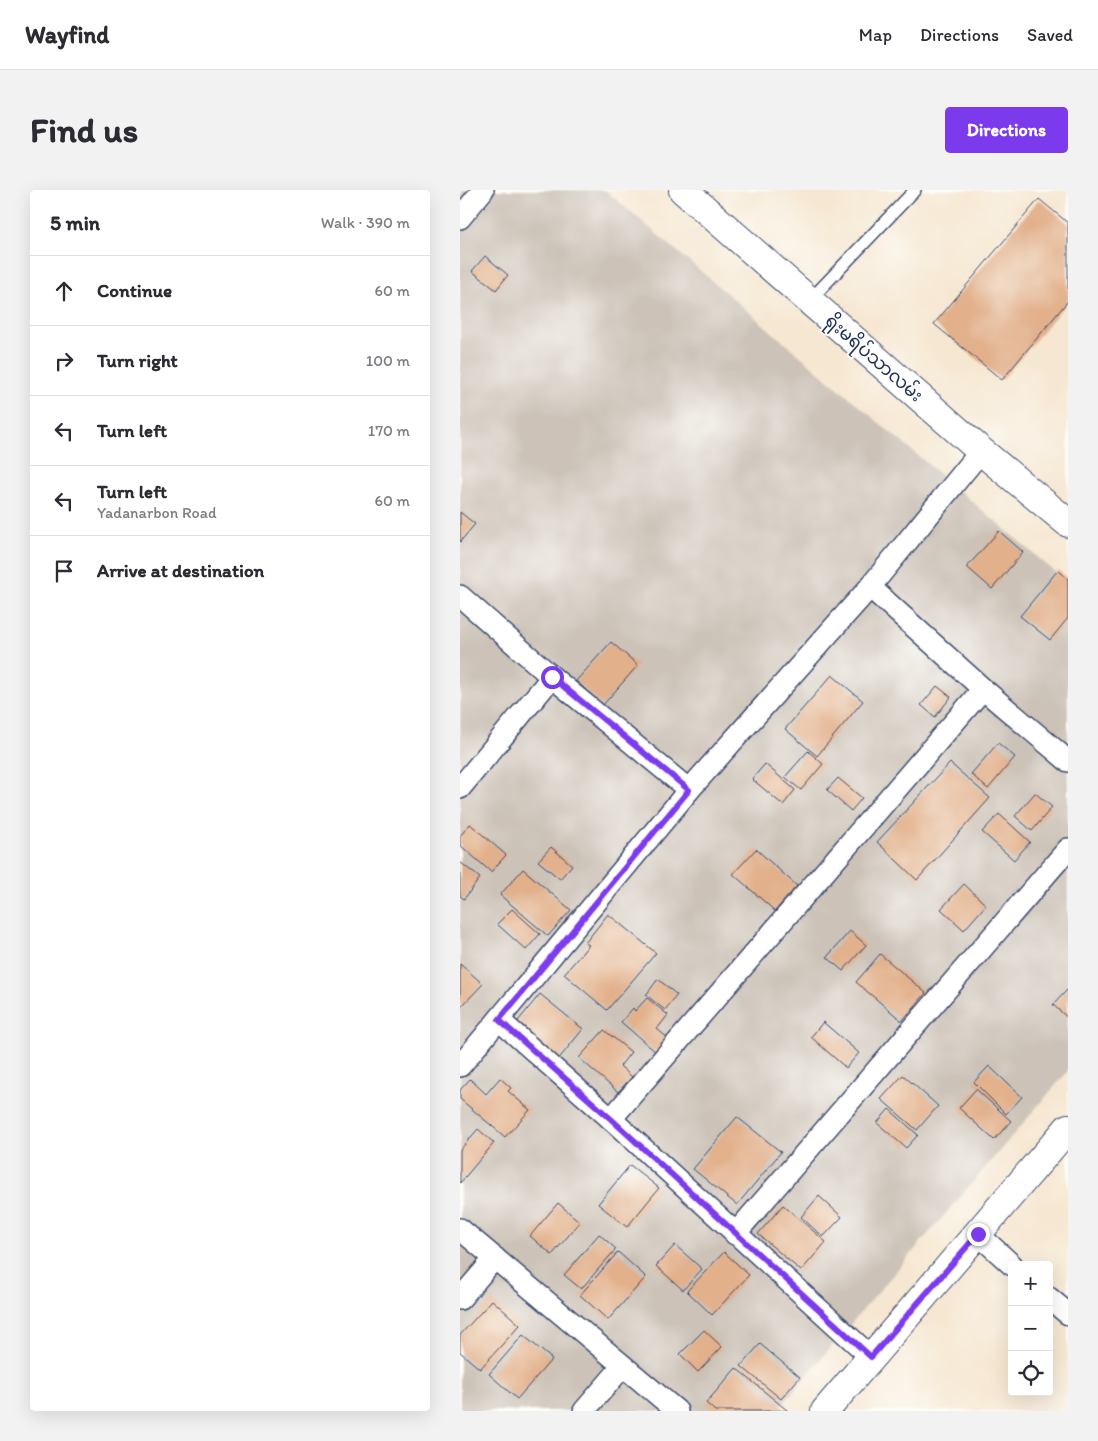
<!DOCTYPE html>
<meta charset="utf-8">
<style>
:root{--surface:#fff;--page:#f2f2f3;--text:#2b2b33;--muted:#7c7c81;--line:#e1e1e2;--accent:#7c3aed}
body{margin:0;font-family:Itim,"Noto Sans Myanmar",sans-serif;background:var(--page);color:var(--text)}
.controls{position:absolute;right:15px;bottom:15px;display:grid;overflow:hidden;border-radius:5px;box-shadow:0 5px 20px #0002}
.controls button{width:45px;height:45px;display:grid;place-items:center;padding:0;border:0;border-bottom:1px solid var(--line);background:var(--surface);color:var(--text);font:25px sans-serif}
.stop{position:absolute;width:15px;height:15px;margin:-11px;border:4px solid #7c3aed;border-radius:50%;background:#fff}
.stop.end{background:#7c3aed;border-color:#fff;box-shadow:0 1px 5px #0008}
.list{margin:0;padding:0;list-style:none}
h2{display:flex;justify-content:space-between;align-items:center;height:65px;margin:0;padding:0 20px;font-size:21px}
h2 small{font-size:16px;font-weight:400;color:var(--muted)}
.list li{display:grid;grid-template-columns:32px 1fr auto;gap:15px;align-items:center;box-sizing:border-box;height:70px;padding:0 20px;border-top:1px solid var(--line)}
.list b{display:block;font-size:19px;white-space:nowrap}
.list p{margin:0;font-size:16px;white-space:nowrap;color:var(--muted)}
.list em{font-size:16px;font-style:normal;color:var(--muted)}
.icon{flex:none;width:28px;height:28px;fill:none;stroke:currentColor;stroke-width:2;stroke-linecap:round;stroke-linejoin:round}
.map{position:relative;flex:none;width:608px;height:1221px;overflow:hidden;border-radius:5px}
header{display:flex;align-items:center;gap:30px;box-sizing:border-box;height:70px;padding:0 25px;background:var(--surface);border-bottom:1px solid var(--line)}
header strong{font-size:24px}
nav{display:flex;gap:28px;margin-inline-start:auto;font-size:18px}
.intro{display:flex;align-items:center;justify-content:space-between;box-sizing:border-box;height:120px;padding:0 30px}
h1{margin:0;font-size:35px}
.button{padding:12px 22px;border-radius:5px;background:var(--accent);color:#fff;font-size:18px;font-weight:700}
main{display:flex;gap:30px;padding:0 30px}
aside{flex:1;background:var(--surface);border-radius:5px;box-shadow:0 5px 20px #0002}
.map>svg:first-child{display:block}
</style>
<header>
<strong>Wayfind</strong>
<nav><a>Map</a><a>Directions</a><a>Saved</a></nav>
</header>
<div class="intro"><h1>Find us</h1><a class="button">Directions</a></div>
<main>
<aside>
<h2>5 min<small>Walk · 390 m</small></h2>
<ul class="list">
<li><svg class="icon" aria-label="ahead" viewBox="0 0 24 24"><path d="M12 20V5M6 11l6-6 6 6"/></svg><div><b>Continue</b></div><em>60 m</em></li>
<li><svg class="icon" aria-label="right" viewBox="0 0 24 24"><path d="M7 20v-9h11M14 6l5 5-5 5"/></svg><div><b>Turn right</b></div><em>100 m</em></li>
<li><svg class="icon" aria-label="left" viewBox="0 0 24 24"><path d="M17 20v-9H6M10 6l-5 5 5 5"/></svg><div><b>Turn left</b></div><em>170 m</em></li>
<li><svg class="icon" aria-label="left" viewBox="0 0 24 24"><path d="M17 20v-9H6M10 6l-5 5 5 5"/></svg><div><b>Turn left</b><p>Yadanarbon Road</p></div><em>60 m</em></li>
<li><svg class="icon" aria-label="arrive" viewBox="0 0 24 24"><path d="M6 21V4h12l-3 4 3 4H6"/></svg><div><b>Arrive at destination</b></div></li>
</ul>
</aside>
<div class="map">
<svg width="608" height="1221" viewBox="0 0 608 1221">
<rect width="100%" height="100%" fill="#fdfcf7"/>
<filter id="ink" filterUnits="userSpaceOnUse"><feTurbulence type="fractalNoise" baseFrequency=".02" numOctaves="2"/><feDisplacementMap in="SourceGraphic" scale="10" xChannelSelector="R" yChannelSelector="G"/><feConvolveMatrix kernelMatrix="1 2 1 2 8 2 1 2 1" color-interpolation-filters="sRGB"/></filter>
<filter id="wash" filterUnits="userSpaceOnUse"><feTurbulence type="fractalNoise" baseFrequency=".0096" numOctaves="4" result="noise"/><feDisplacementMap in="SourceGraphic" scale="20" xChannelSelector="R" yChannelSelector="G"/><feGaussianBlur stdDeviation="1.12" result="paint"/><feColorMatrix in="noise" values="0 0 0 0 0 0 0 0 0 0 0 0 0 0 0 0 0 1.4 0 .05"/><feComposite in="paint" operator="in"/></filter>
<g filter="url(#wash)">
<rect width="100%" height="100%" fill="#f6e7d2"/>
<path fill="#ccc2b8" d="M0,0H145L608,393V881L316,1221H0Z"/>
<g id="blocks">
<g fill="#e2b08b">
<path d="M579,9L608,33V111L542,190L474,134Z"/>
<path d="M25,66L48,85L36,100L12,81Z"/>
<path d="M0,322L15,334L0,352Z"/>
<path d="M539,341L563,362L532,399L507,377Z"/>
<path d="M598,380L608,389V428L590,450L560,426Z"/>
<path d="M151,452L178,475L143,515L116,491Z"/>
<path d="M372,485L403,511L357,566L325,539Z"/>
<path d="M477,496L491,507L475,527L461,515Z"/>
<path d="M538,553L555,567L528,599L511,584Z"/>
<path d="M348,561L363,574L341,600L325,587Z"/>
<path d="M490,573L530,608L457,690L417,652Z"/>
<path d="M305,574L335,600L323,615L292,589Z"/>
<path d="M378,588L402,608L391,621L367,600Z"/>
<path d="M575,603L592,617L572,641L555,626Z"/>
<path d="M539,624L570,652L554,670L522,642Z"/>
<path d="M10,634L46,665L31,682L0,655V646Z"/>
<path d="M91,657L112,675L100,689L78,671Z"/>
<path d="M296,659L337,696L315,721L273,684Z"/>
<path d="M0,672L20,688L4,709L0,706Z"/>
<path d="M63,679L111,720L88,746L40,705Z"/>
<path d="M504,694L526,715L504,740L481,719Z"/>
<path d="M52,719L80,744L66,760L37,734Z"/>
<path d="M148,724L196,763L147,820L104,784L129,755L125,753Z"/>
<path d="M390,741L406,755L383,781L367,767Z"/>
<path d="M420,764L466,803L442,831L396,792Z"/>
<path d="M0,774L23,794L0,818Z"/>
<path d="M198,789L217,805L205,820L186,805Z"/>
<path d="M608,799V828L593,815Z"/>
<path d="M80,804L123,839L97,871L54,836Z"/>
<path d="M187,808L208,825L197,839L209,849L197,863L161,832L173,818L175,821Z"/>
<path d="M363,832L399,863L386,878L351,847Z"/>
<path d="M144,840L171,862L160,876L172,887L158,902L119,868Z"/>
<path d="M529,876L562,907L546,924L514,892Z"/>
<path d="M443,885L478,916L457,940L421,909Z"/>
<path d="M40,888L51,898L48,901L70,920L45,947L0,909V900L10,889L26,904Z"/>
<path d="M516,899L551,931L534,950L499,918Z"/>
<path d="M429,919L458,945L446,958L417,933Z"/>
<path d="M277,927L321,962L277,1015L233,979Z"/>
<path d="M18,939L34,953L0,993V960Z"/>
<path d="M170,975L199,998L167,1037L138,1014Z"/>
<path d="M359,1006L382,1027L363,1047L341,1027Z"/>
<path d="M98,1013L120,1032L92,1065L70,1046Z"/>
<path d="M323,1015L366,1052L341,1081L298,1044Z"/>
<path d="M139,1044L156,1059L121,1099L104,1085Z"/>
<path d="M215,1055L242,1079L223,1100L196,1076Z"/>
<path d="M158,1062L186,1087L148,1130L120,1105Z"/>
<path d="M264,1062L289,1085L252,1125L227,1101Z"/>
<path d="M32,1110L60,1135L20,1179L0,1162V1145Z"/>
<path d="M244,1140L262,1157L238,1182L220,1164Z"/>
<path d="M63,1145L92,1169L57,1209L29,1184Z"/>
<path d="M300,1154L340,1187L321,1209L281,1176Z"/>
<path d="M276,1178L328,1221H255L246,1213Z"/>
</g>
</g>
</g>
<g filter="url(#ink)">
<use href="#blocks" fill-opacity="0" stroke="#3c4b6f" stroke-width="1"/>
<g fill="none" stroke-linecap="round" stroke-linejoin="round">
<g stroke="#3c4b6f" stroke-width="14">
<path id="service" d="M349,111L455,0"/>
</g>
<g stroke="#3c4b6f" stroke-width="24">
<g id="minor">
<path d="M0,28L23,0"/>
<path d="M410,397L523,499L608,571"/>
<path d="M0,406L92,487L229,600"/>
<path d="M0,598L92,487"/>
<path d="M39,830L151,929L411,1167"/>
<path d="M0,876L229,600L410,397L521,261"/>
<path d="M151,929L523,499"/>
<path d="M0,1039L217,1221"/>
<path d="M275,1044L608,659"/>
<path d="M518,1044L552,1075"/>
<path d="M589,1108L608,1124"/>
<path d="M0,1109L35,1068"/>
<path d="M124,1221L163,1176"/>
</g>
</g>
<g stroke="#3c4b6f" stroke-width="30">
<g id="tertiary">
<path d="M223,0L521,261L608,333"/>
<path d="M365,1221L608,938"/>
</g>
</g>
<use href="#service" stroke="#fff" stroke-width="11"/>
<use href="#minor" stroke="#fff" stroke-width="21"/>
<use href="#tertiary" stroke="#fff" stroke-width="28"/>
</g>
</g>
<g fill="none" stroke-linecap="round" stroke-linejoin="round" filter="url(#ink)">
<path stroke="#7c3aed" stroke-width="6" d="M92,487L229,600L39,830L151,929L411,1167L518,1044"/>
</g>
<g text-anchor="middle" dominant-baseline="central" stroke-width="4" stroke-linejoin="round" paint-order="stroke">
<g font-size="18" fill="#1b2f5e" stroke="#fdfcf7">
<text transform="translate(414 168) rotate(41)">ရိုးမရိပ်သာလမ်း</text>
</g>
</g>
</svg>
<div class="controls">
<button>+</button>
<button>−</button>
<button><svg class="icon" aria-label="locate" viewBox="0 0 24 24"><circle cx="12" cy="12" r="6"/><path d="M12 2v4M12 18v4M2 12h4M18 12h4"/></svg></button>
</div>
<div class="stop" style="left:92px;top:487px"></div>
<div class="stop end" style="left:518px;top:1044px"></div>
</div>
</main>
